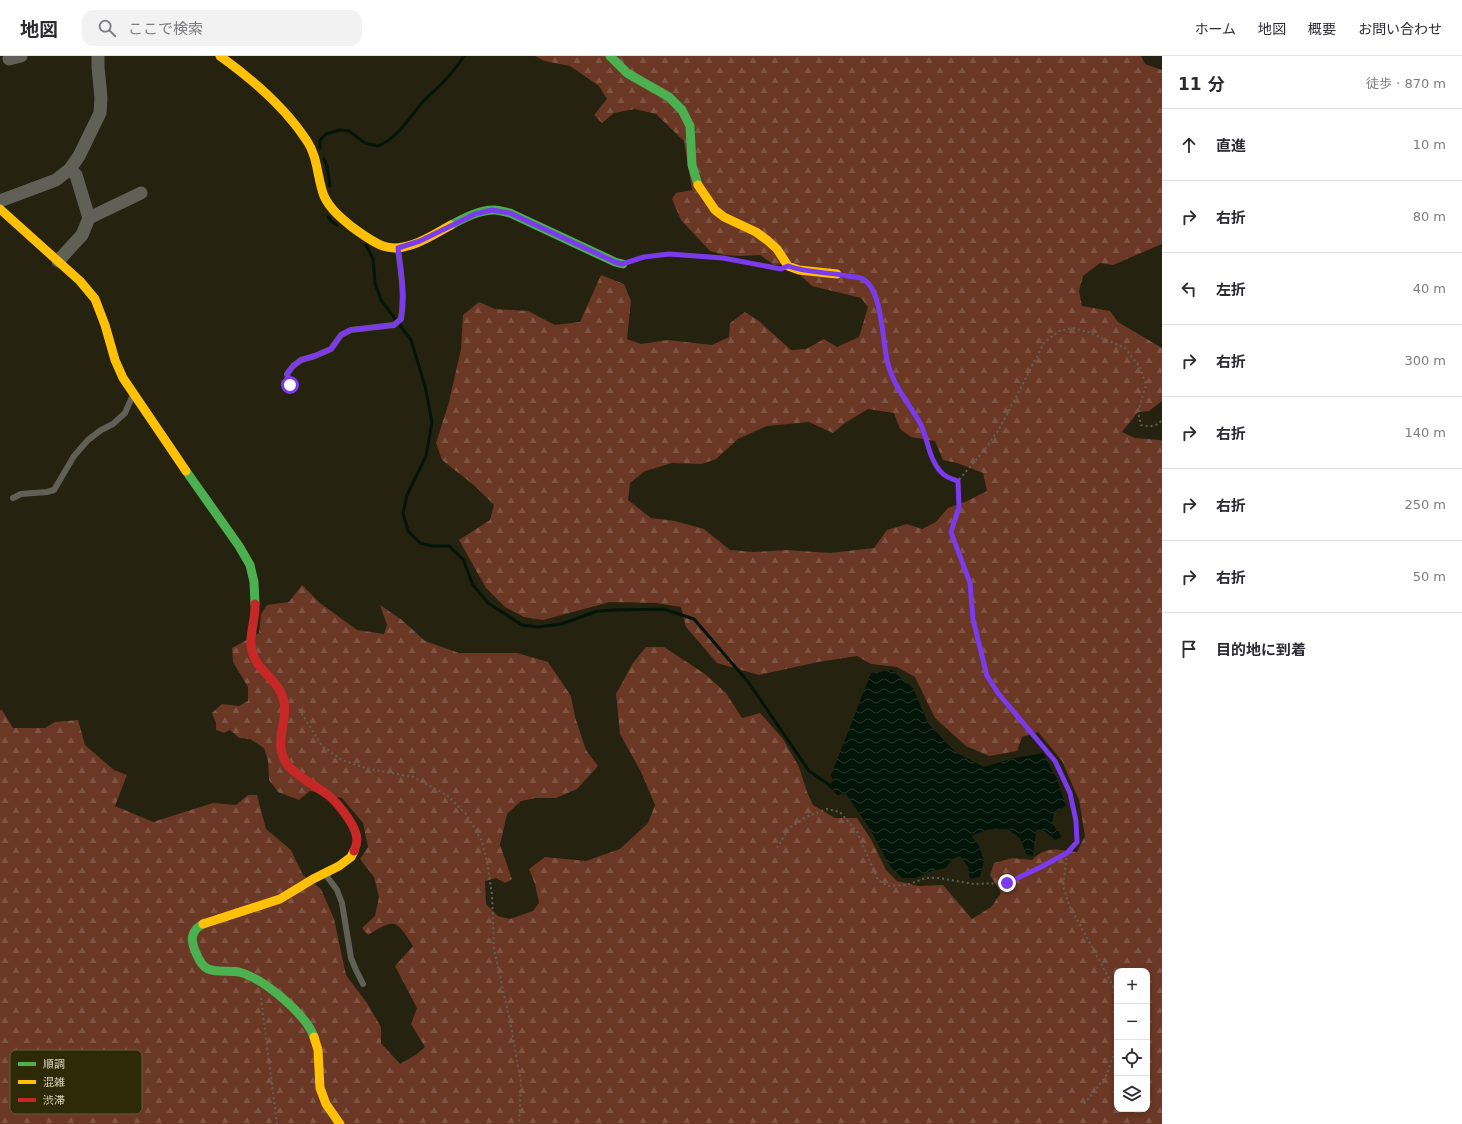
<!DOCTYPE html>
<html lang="ja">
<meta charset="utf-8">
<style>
:root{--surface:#fff;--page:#f2f2f3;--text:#2b2b33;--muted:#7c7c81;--line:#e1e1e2}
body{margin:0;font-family:"DejaVu Sans","Noto Sans JP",sans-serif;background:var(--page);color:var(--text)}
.controls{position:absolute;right:12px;bottom:12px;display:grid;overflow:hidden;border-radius:8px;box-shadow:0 2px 6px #0003}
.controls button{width:36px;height:36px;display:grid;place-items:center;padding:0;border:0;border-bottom:1px solid var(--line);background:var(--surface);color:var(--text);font:20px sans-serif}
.stop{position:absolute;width:12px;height:12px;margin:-9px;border:3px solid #7c3aed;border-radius:50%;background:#fff}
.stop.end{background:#7c3aed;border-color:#fff;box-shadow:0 1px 4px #0008}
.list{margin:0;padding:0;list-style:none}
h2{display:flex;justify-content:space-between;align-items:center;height:52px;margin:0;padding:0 16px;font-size:17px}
h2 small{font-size:13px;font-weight:400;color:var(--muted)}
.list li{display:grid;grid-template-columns:26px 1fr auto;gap:12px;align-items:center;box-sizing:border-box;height:72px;padding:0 16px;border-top:1px solid var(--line)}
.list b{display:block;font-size:15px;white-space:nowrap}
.list em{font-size:13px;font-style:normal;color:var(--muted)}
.icon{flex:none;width:22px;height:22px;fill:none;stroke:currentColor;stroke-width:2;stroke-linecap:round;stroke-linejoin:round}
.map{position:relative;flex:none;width:1162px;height:1068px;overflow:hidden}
header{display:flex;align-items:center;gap:24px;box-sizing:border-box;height:56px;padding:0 20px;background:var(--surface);border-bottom:1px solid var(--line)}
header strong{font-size:19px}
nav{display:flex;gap:22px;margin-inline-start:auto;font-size:14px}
.search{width:280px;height:36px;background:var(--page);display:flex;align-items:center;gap:10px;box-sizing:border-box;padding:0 14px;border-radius:12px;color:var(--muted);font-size:15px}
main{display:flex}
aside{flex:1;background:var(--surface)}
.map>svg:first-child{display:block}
</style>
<header>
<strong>地図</strong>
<div class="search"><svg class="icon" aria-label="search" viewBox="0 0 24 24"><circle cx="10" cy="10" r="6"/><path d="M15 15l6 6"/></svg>ここで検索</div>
<nav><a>ホーム</a><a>地図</a><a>概要</a><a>お問い合わせ</a></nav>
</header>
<main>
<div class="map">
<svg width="1162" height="1068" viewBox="0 0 1162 1068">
<defs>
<pattern id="forest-firs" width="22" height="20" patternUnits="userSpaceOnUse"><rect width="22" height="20" fill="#6b3825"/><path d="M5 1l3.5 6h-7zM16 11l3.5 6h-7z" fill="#805443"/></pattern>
<pattern id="water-waves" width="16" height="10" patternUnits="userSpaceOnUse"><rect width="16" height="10" fill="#031509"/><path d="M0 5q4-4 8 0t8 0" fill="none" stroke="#27362b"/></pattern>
</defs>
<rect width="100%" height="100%" fill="#25220f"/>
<path fill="url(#forest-firs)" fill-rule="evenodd" d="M535,0H1141L1145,8L1162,14V188L1113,209L1100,207L1083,220L1079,235L1082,250L1110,255L1118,266L1162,292V345L1149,355L1138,356L1122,376L1135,382L1160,384L1162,385V1068H0V654H2L13,672H45L55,666L78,664L85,689L114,714L127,719L115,750L153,766L213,747L236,749L248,739H257L266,773L291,794L303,819L321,833L334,863L346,919L367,947L381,971V987L400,1008L417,998L425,991L411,968L417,952L395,910L413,890C396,863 395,862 368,879L362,872L375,860L379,841L374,821L360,803L368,791L363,767L342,742L310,735L299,744L278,736L269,724L268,705L264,692L250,683L239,682L230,674L224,677L216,674V667L212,657L222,648L239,650L248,645V631L233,606L232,592L259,577L261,558L267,549L289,546L302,529L320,547L357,574L384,578L387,569L380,549L402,564L425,585L459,597H517L548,606L571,640L575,661L586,694L598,710L577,733L556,742H536L521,745L507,758L500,789L512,823L505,827L496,822L485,825L486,848L498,860L510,863L533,855L539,847L535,828L529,813L545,801L586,805L620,793L648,767L655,749L641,716L620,678L616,638L633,607L646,591H664L705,618L726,637L742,662L760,657L783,683L799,711L807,736L813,749L835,762H857L872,785L886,814L897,825L919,830L943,829L972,863L991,851L1001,837L990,819L994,807L1012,802L1032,804C1047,789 1058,794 1077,796L1085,780L1079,744L1062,705L1038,676L1022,681L1017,695L989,700L966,690L935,662L915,621L897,611L871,608L857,600L818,606L759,619L717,607L686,571L681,551L656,547L610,546L543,564L524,561L505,551L486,532L459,484L490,464L494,449L475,430L442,404L436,387L449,346L461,293L463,259L479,246L495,253L528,255L555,269L580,266L601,219L624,228L631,245L627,283L641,288L668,284L712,289L729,281L730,267L745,256L759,265L791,294L806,293L824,283L837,291L859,281L868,251L861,242L812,230L801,220L795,207L774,209L760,199L740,200L724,199L710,195L681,164L672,143L676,137L692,134L684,85L656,58L635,53L614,57L602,67L594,59L607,43L599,30L570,10L544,5ZM868,353L894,357L900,373L911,381L935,385L943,404L957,407L983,417L987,435L967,445L948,452L936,466L922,473L907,468L887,474L874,492L830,497L787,494L754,496L730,494L704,473L675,465L651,462L628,444L630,427L645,415L672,407L702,408L716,403L738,383L767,370L809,366L833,377L845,367ZM1117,915H1147V1053H1117Z"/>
<path fill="url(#water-waves)" d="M892,614L913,632L928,667L955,696L984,711L1014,702L1043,697L1057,723L1066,750L1054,757L1052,767L1062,781L1055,784L1042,773L1036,774L1033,800L1026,798L1020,782L1007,773L987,774L971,780L979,789L984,805L980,821L970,823L968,811L960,800L952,803L946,812L932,815L915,822H902L890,810L870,773L846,738L837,739L828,730L833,725L831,719L871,617Z"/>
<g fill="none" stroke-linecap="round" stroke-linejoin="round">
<g stroke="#031509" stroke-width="3">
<path d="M320,92V84L326,78L339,74L349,75L365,87L378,90C398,81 408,64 421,48C425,43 430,39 434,35C445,25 456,13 464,0"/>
<path d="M324,103L327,110L330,130"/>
<path d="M328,161L332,166L337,169"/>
<path d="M366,189L373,203L375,227L381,244L411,284L425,330L432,366L426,400L407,439L403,457L408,475L420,487L432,490H449L463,503L473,529L488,547L522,569L538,571L561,568L598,555L617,554L663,553L694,563L749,627L809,715L831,730"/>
</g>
<g stroke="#626157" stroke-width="2" stroke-dasharray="2 3" stroke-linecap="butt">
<path d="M635,204C678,191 731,203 773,211"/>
<path d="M850,220L863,223L873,233L884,278L888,308L899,336L920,368L933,403L940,415L950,423L958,425"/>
<path d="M299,653L322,690L342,704L365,712L413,721L447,739L466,758L482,785L488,811L492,840L494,893L510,965L521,1026L519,1068"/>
<path d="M777,792L789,772L808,760L827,753L840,756L857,776L878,824L888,830L906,829L926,822H939L974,828L1007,827L1039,812L1067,797L1077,786L1076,765L1070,737L1055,705L998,637L987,620L973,563L970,527L951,476L959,451L958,425L986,392L1001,370L1044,287L1059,275L1073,272L1088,276L1125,292L1140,311L1146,329L1138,356L1141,369C1149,371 1156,371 1162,364"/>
<path d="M1067,797L1063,830L1070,851L1110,924L1117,939"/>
<path d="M261,942L277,1068"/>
<path d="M1084,1048L1106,1020L1117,990"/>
</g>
<g stroke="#616057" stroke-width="6">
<path d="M290,329L287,318L293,310L301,304L315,300L331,293L341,279L351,274L394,269L401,263C405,240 401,216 398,193"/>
<path d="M13,442L21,438L47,436L54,434L74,400L88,384L101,374L113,368L125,357L132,341"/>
<path d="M326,819L337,834L342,847L351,902L356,914L363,928"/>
</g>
<g stroke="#616057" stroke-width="13">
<path d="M9,3L21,0"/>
<path d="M0,145L56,124L70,113L79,100L100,57L101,42L98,11V0"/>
<path d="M89,162L141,137"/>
<path d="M58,205L82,179L89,162L76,119L70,113"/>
</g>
<g stroke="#4caf50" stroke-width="9">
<path d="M610,0L627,17L669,41L682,54L690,70L692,109L698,129"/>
<path d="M451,169C464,162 479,154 494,154C499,154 505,156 510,157L615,206L623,208"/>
<path d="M186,415L239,490L250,509L254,526L255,548"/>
<path d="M203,868C198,871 195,873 193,879C190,887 200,910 208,913C218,917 230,914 239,916C263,922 306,958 314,981"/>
</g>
<g stroke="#ffc107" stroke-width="9">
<path d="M220,0C252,23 285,51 307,85C318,101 317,122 324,140C330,153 341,162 352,171C362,178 372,186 383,190C406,198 432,179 451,169"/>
<path d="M698,129L715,154L724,161L756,176L767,184L777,193L788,210L799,214L837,218"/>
<path d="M0,153L80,225L95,243L105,269L115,304L123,322L186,415"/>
<path d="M203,868L280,843L313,823L339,810L351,801L354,795"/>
<path d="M314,981L318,994L320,1032L326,1048L340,1068"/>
</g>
<path stroke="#c62828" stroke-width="9" d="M255,548C256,564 247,583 253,599C260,618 280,624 284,646C288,665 274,685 285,705C292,718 316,730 328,739C337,746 351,764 355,775C358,782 357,789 354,795"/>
</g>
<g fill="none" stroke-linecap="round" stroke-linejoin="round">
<path stroke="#7c3aed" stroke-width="5" d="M290,329L287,318L293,310L301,304L314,300L331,293L341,279L350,274L394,269L401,263C405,240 401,215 398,192L420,185L475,158L492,154L510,157L615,206L622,208L644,201L669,198L723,202L781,213L788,210C807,217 828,216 848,220C852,221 859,221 863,223C883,234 882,287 888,308C894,331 909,348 920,367C928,382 928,401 940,415C944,420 951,423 958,425L959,451L951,476L970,527L973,563L987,620L998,637L1055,705L1070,737L1076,765L1077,786L1067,797L1039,812L1007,827"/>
</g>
<rect x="10" y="994" width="132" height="64" rx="6" fill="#2e2906" stroke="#625d3e" stroke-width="1"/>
<rect x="18" y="1006" width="18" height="4" fill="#4caf50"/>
<rect x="18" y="1024" width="18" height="4" fill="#ffc107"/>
<rect x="18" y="1042" width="18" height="4" fill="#c62828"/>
<g font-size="11" fill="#dad6bf">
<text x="43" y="1012">順調</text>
<text x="43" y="1030">混雑</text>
<text x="43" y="1048">渋滞</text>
</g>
</svg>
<div class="controls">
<button>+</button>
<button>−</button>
<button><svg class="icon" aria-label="locate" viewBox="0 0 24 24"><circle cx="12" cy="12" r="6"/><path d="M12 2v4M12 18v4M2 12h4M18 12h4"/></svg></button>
<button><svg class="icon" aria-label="layers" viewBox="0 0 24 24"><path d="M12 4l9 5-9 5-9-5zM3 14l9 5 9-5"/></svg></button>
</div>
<div class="stop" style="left:290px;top:329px"></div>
<div class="stop end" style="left:1007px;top:827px"></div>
</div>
<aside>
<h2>11 分<small>徒歩 · 870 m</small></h2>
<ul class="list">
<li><svg class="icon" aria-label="ahead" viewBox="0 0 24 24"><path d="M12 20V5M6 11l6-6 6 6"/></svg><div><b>直進</b></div><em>10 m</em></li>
<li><svg class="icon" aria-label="right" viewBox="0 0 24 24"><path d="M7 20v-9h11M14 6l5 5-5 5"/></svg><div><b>右折</b></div><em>80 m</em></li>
<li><svg class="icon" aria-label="left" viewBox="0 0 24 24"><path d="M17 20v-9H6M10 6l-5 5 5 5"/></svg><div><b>左折</b></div><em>40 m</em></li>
<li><svg class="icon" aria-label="right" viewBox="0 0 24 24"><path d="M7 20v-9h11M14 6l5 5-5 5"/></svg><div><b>右折</b></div><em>300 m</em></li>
<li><svg class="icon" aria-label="right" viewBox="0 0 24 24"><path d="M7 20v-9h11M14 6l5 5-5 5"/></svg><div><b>右折</b></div><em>140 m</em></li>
<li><svg class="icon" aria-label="right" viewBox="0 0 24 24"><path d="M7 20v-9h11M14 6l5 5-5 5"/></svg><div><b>右折</b></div><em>250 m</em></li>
<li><svg class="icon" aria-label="right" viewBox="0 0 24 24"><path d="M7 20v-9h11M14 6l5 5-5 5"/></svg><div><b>右折</b></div><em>50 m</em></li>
<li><svg class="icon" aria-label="arrive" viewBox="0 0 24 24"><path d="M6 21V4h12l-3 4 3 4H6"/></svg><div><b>目的地に到着</b></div></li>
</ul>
</aside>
</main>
